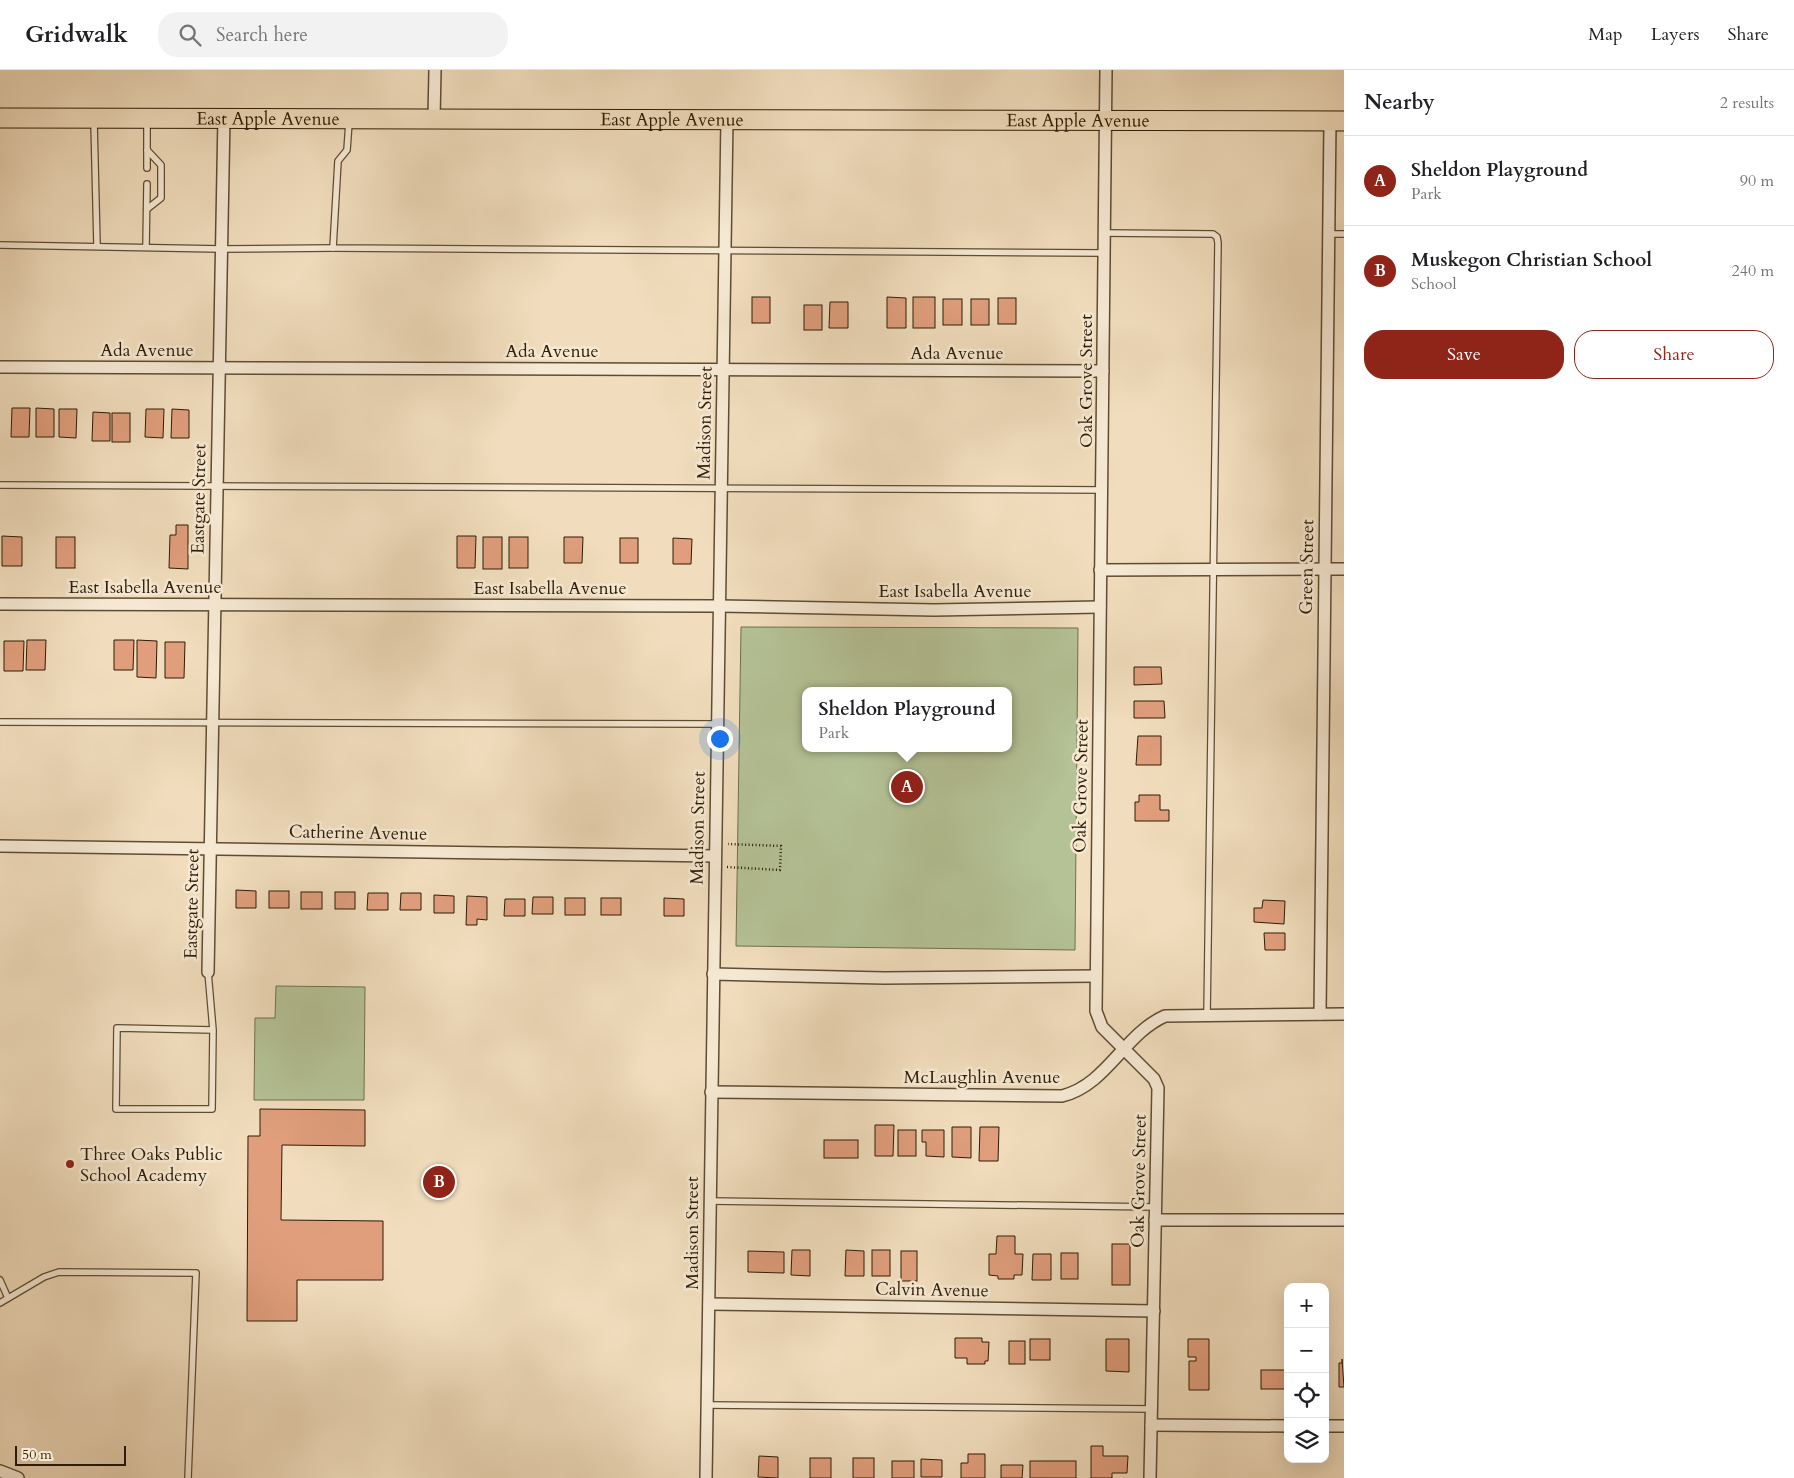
<!DOCTYPE html>
<meta charset="utf-8">
<style>
:root{--surface:#fff;--page:#f2f2f2;--text:#202124;--muted:#757577;--line:#e0e0e0;--accent:#8f2418}
body{margin:0;font-family:Cardo,serif;background:var(--page);color:var(--text)}
.controls{position:absolute;right:15px;bottom:15px;display:grid;overflow:hidden;border-radius:10px;box-shadow:0 5px 20px #0002}
.controls button{width:45px;height:45px;display:grid;place-items:center;padding:0;border:0;border-bottom:1px solid var(--line);background:var(--surface);color:var(--text);font:25px sans-serif}
.scale{position:absolute;left:15px;bottom:12px;width:111px;box-sizing:border-box;padding-left:5px;border:2px solid #2e1c04;border-top:0;font-size:14px;line-height:18px;white-space:nowrap;color:#2e1c04;-webkit-text-stroke:4px #f6e9d4;paint-order:stroke}
.you{position:absolute;left:719px;top:668px;width:18px;height:18px;margin:-12px;border:4px solid #fff;border-radius:50%;background:#1a73e8;box-shadow:0 0 0 8px #1a73e833}
.badge{display:grid;place-items:center;width:32px;height:32px;border-radius:50%;background:var(--accent);color:#fff;font-size:16px;font-weight:700}
.pin{position:absolute;translate:-50% -50%;border:2px solid #fff;box-shadow:0 1px 5px #0006}
.popup{position:absolute;left:802px;top:617px;width:210px;height:65px;box-sizing:border-box;display:grid;place-content:center;border-radius:10px;background:var(--surface);filter:drop-shadow(0 1px 4px #0005);font-size:16px;white-space:nowrap;color:var(--muted)}
.popup b{font-size:19px;color:var(--text)}
.popup::after{content:'';position:absolute;left:50%;top:100%;margin-left:-10px;border:10px solid transparent;border-top-color:var(--surface)}
.list{margin:0;padding:0;list-style:none}
h2{display:flex;justify-content:space-between;align-items:center;height:65px;margin:0;padding:0 20px;font-size:21px}
h2 small{font-size:16px;font-weight:400;color:var(--muted)}
.list li{display:grid;grid-template-columns:32px 1fr auto;gap:15px;align-items:center;box-sizing:border-box;height:90px;padding:0 20px;border-top:1px solid var(--line)}
.list b{display:block;font-size:19px;white-space:nowrap}
.list p{margin:0;font-size:16px;white-space:nowrap;color:var(--muted)}
.list em{font-size:16px;font-style:normal;color:var(--muted)}
.actions{display:flex;gap:10px;padding:15px 20px}
.actions a{flex:1;padding:11px 0;border:1px solid var(--accent);border-radius:20px;text-align:center;font-size:18px;color:var(--accent)}
.actions .main{background:var(--accent);color:#fff}
.icon{flex:none;width:28px;height:28px;fill:none;stroke:currentColor;stroke-width:2;stroke-linecap:round;stroke-linejoin:round}
.map{position:relative;flex:none;width:1344px;height:1408px;overflow:hidden}
header{display:flex;align-items:center;gap:30px;box-sizing:border-box;height:70px;padding:0 25px;background:var(--surface);border-bottom:1px solid var(--line)}
header strong{font-size:24px}
nav{display:flex;gap:28px;margin-inline-start:auto;font-size:18px}
.search{width:350px;height:45px;background:var(--page);display:flex;align-items:center;gap:12px;box-sizing:border-box;padding:0 18px;border-radius:20px;color:var(--muted);font-size:19px}
main{display:flex}
aside{flex:1;background:var(--surface)}
.map>svg:first-child{display:block}
</style>
<header>
<strong>Gridwalk</strong>
<div class="search"><svg class="icon" aria-label="search" viewBox="0 0 24 24"><circle cx="10" cy="10" r="6"/><path d="M15 15l6 6"/></svg>Search here</div>
<nav><a>Map</a><a>Layers</a><a>Share</a></nav>
</header>
<main>
<div class="map">
<svg width="1344" height="1408" viewBox="0 0 1344 1408">
<rect width="100%" height="100%" fill="#f1ddbd"/>
<filter id="stains"><feTurbulence type="fractalNoise" baseFrequency=".004" numOctaves="4"/><feColorMatrix values="0 0 0 0 .2 0 0 0 0 .09 0 0 0 0 .02 0 0 0 .5 -.17"/></filter>
<radialGradient id="worn" r=".72"><stop offset=".6" stop-color="#630" stop-opacity="0"/><stop offset="1" stop-color="#630" stop-opacity=".3"/></radialGradient>
<g fill="#b4c296" stroke="#716f4d" fill-rule="evenodd">
<path d="M741,557L1078,558L1075,880L736,876ZM806,621H1008V678H806Z"/>
<path d="M276,916L365,917L364,1030H254L255,948H275Z"/>
</g>
<g fill="#e09e7c" stroke="#2e1c04">
<rect x="752" y="227" width="18" height="26"/>
<path d="M887,227L906,228V258H887Z"/>
<rect x="913" y="227" width="22" height="31"/>
<rect x="998" y="228" width="18" height="26"/>
<rect x="943" y="229" width="19" height="26"/>
<rect x="971" y="229" width="18" height="26"/>
<path d="M830,232H848V258H829Z"/>
<rect x="804" y="235" width="18" height="25"/>
<path d="M12,338H30L29,367H11Z"/>
<path d="M36,338L54,339V367H36Z"/>
<path d="M59,339H77L76,368L59,367Z"/>
<path d="M146,339H164L163,368L145,367Z"/>
<path d="M172,339L189,340V368H171Z"/>
<path d="M93,342L110,343V371H92Z"/>
<rect x="112" y="343" width="18" height="29"/>
<path d="M176,455H188V499L169,498L170,465H176Z"/>
<path d="M2,466L22,467V496H2Z"/>
<path d="M457,466H476L475,498H457Z"/>
<rect x="56" y="467" width="19" height="31"/>
<rect x="483" y="467" width="19" height="32"/>
<rect x="509" y="467" width="19" height="31"/>
<path d="M564,467H583L582,493H564Z"/>
<rect x="620" y="468" width="18" height="25"/>
<path d="M673,468L692,469L691,494H673Z"/>
<path d="M27,570H46L45,600H26Z"/>
<path d="M114,570H134L133,600H114Z"/>
<path d="M137,570L157,571L156,608L137,607Z"/>
<path d="M4,571H24L23,601H4Z"/>
<path d="M165,572H185L184,608H165Z"/>
<path d="M1134,597H1161L1162,614L1134,615Z"/>
<path d="M1134,631H1164L1165,648H1134Z"/>
<path d="M1138,666H1161V695H1136Z"/>
<path d="M1139,725H1160V740H1169V751H1135V732H1139Z"/>
<path d="M236,820L256,821V838H236Z"/>
<rect x="269" y="821" width="20" height="17"/>
<rect x="301" y="822" width="21" height="17"/>
<rect x="335" y="822" width="20" height="17"/>
<path d="M368,823H388V840H367Z"/>
<path d="M401,823H421V840H400Z"/>
<path d="M434,825L454,826V843H434Z"/>
<path d="M467,826L487,827V850L477,849V855H466Z"/>
<path d="M533,827H553V844H532Z"/>
<rect x="565" y="828" width="20" height="17"/>
<rect x="601" y="828" width="20" height="17"/>
<path d="M664,828L684,829V846H664Z"/>
<path d="M505,829H525V846H504Z"/>
<path d="M1263,830L1285,831L1284,854L1254,852V838H1262Z"/>
<path d="M1264,863H1285V880H1265Z"/>
<path d="M260,1039L365,1040V1076L282,1075L281,1150L383,1151V1210H297V1251H247L248,1066H260Z"/>
<path d="M875,1055H894L893,1086H875Z"/>
<path d="M952,1057H971V1088L952,1087Z"/>
<path d="M980,1057H999L998,1091H979Z"/>
<rect x="898" y="1060" width="18" height="26"/>
<path d="M922,1060H944V1087L926,1086V1072H922Z"/>
<rect x="824" y="1070" width="34" height="18"/>
<path d="M997,1166H1015V1184H1023L1022,1205H1014V1209H998V1206L989,1205V1184H996Z"/>
<rect x="1112" y="1174" width="18" height="41"/>
<path d="M792,1180H810V1206L791,1205Z"/>
<path d="M846,1180L864,1181V1206H845Z"/>
<rect x="872" y="1180" width="18" height="26"/>
<path d="M748,1181L784,1182V1203L748,1202Z"/>
<rect x="901" y="1181" width="16" height="30"/>
<rect x="1061" y="1183" width="17" height="26"/>
<path d="M1033,1184H1051V1210H1032Z"/>
<path d="M955,1268H982V1272H989L988,1291H985V1294H967V1288H955Z"/>
<rect x="1030" y="1269" width="20" height="21"/>
<path d="M1106,1269H1129V1302L1106,1301Z"/>
<path d="M1188,1269H1209V1320H1189V1291H1196V1287H1188Z"/>
<rect x="1009" y="1271" width="16" height="23"/>
<path d="M1342,1289L1344,1317H1339V1293H1342Z"/>
<rect x="1261" y="1300" width="27" height="19"/>
<path d="M1091,1376H1103V1386H1128L1127,1403H1112V1408H1091Z"/>
<path d="M968,1384H985V1408H961V1393H968Z"/>
<path d="M759,1386L778,1387V1408L758,1407Z"/>
<rect x="810" y="1388" width="21" height="20"/>
<rect x="853" y="1388" width="21" height="20"/>
<path d="M921,1389L942,1390V1407H921Z"/>
<rect x="892" y="1391" width="22" height="17"/>
<rect x="1030" y="1391" width="46" height="17"/>
<path d="M1001,1395H1023L1022,1408H1001Z"/>
</g>
<g fill="none" stroke-linecap="round" stroke-linejoin="round">
<g stroke="#5f4c32" stroke-width="8">
<g id="lane">
<path d="M94,52L97,175"/>
<path d="M349,52L347,80L338,91L333,178L1104,183"/>
<path d="M147,98V50"/>
<path d="M147,139L161,128V95L147,80"/>
<path d="M1104,163L1213,164L1217,167L1218,173L1207,945"/>
<path d="M1328,164H1344"/>
<path d="M0,175L221,179L333,178"/>
<path d="M146,177L147,114"/>
<path d="M0,415L1103,420"/>
<path d="M0,652L717,654"/>
<path d="M208,902L213,960L212,1039H116L117,958L213,960"/>
<path d="M710,1131L1156,1137"/>
<path d="M0,1210L8,1228"/>
<path d="M0,1233L44,1207L59,1202L196,1203L188,1408"/>
<path d="M707,1335L1152,1339"/>
</g>
</g>
<g stroke="#5f4c32" stroke-width="14">
<g id="street">
<path d="M1106,0L1096,941L1102,957L1154,1009L1158,1018L1150,1408"/>
<path d="M434,48L435,0"/>
<path d="M0,297L1103,301"/>
<path d="M1100,500L1344,499"/>
<path d="M0,534L719,536L934,540L1100,537"/>
<path d="M0,776L715,786"/>
<path d="M208,902L224,47"/>
<path d="M713,904L884,908L1096,906"/>
<path d="M1320,944L1330,51"/>
<path d="M711,1022L1062,1026C1107,1015 1124,964 1165,946L1344,944"/>
<path d="M1155,1150H1344"/>
<path d="M709,1234L1154,1241"/>
<path d="M1151,1355L1288,1356"/>
<path d="M1325,1356H1344"/>
<path d="M0,1401L18,1408"/>
<path d="M706,1408L727,49"/>
</g>
</g>
<g stroke="#2e1c04" stroke-width="21">
<g id="primary">
<path id="s1" d="M0,48L1344,51"/>
</g>
</g>
<path stroke="#2e1c04" stroke-width="2.5" stroke-dasharray="1 2.5" stroke-linecap="butt" d="M727,797L780,800L781,776L728,774"/>
<use href="#lane" stroke="#f6e9d4" stroke-width="5.5"/>
<use href="#street" stroke="#f6e9d4" stroke-width="11"/>
<use href="#primary" stroke="#f1ddbd" stroke-width="19"/>
</g>
<circle fill="#8f2418" stroke="#f6e9d4" stroke-width="2" cx="70" cy="1094" r="5"/>
<g text-anchor="middle" dominant-baseline="central" stroke-width="5" stroke-linejoin="round" paint-order="stroke">
<g font-size="18" fill="#2e1c04" stroke="#f6e9d4">
<text stroke="none"><textPath href="#s1" startOffset="268">East Apple Avenue</textPath></text>
<text stroke="none"><textPath href="#s1" startOffset="672">East Apple Avenue</textPath></text>
<text stroke="none"><textPath href="#s1" startOffset="1078">East Apple Avenue</textPath></text>
<text x="147" y="280">Ada Avenue</text>
<text x="552" y="281">Ada Avenue</text>
<text x="957" y="283">Ada Avenue</text>
<text transform="translate(1086 311) rotate(-90)">Oak Grove Street</text>
<text transform="translate(705 353) rotate(-89)">Madison Street</text>
<text transform="translate(199 429) rotate(-89)">Eastgate Street</text>
<text transform="translate(1307 497) rotate(-89)">Green Street</text>
<text x="145" y="517">East Isabella Avenue</text>
<text x="550" y="518">East Isabella Avenue</text>
<text x="955" y="521">East Isabella Avenue</text>
<text transform="translate(1081 716) rotate(-89)">Oak Grove Street</text>
<text transform="translate(698 758) rotate(-89)">Madison Street</text>
<text transform="translate(358 763) rotate(1)">Catherine Avenue</text>
<text transform="translate(192 834) rotate(-89)">Eastgate Street</text>
<text x="982" y="1007">McLaughlin Avenue</text>
<text transform="translate(1139 1111) rotate(-89)">Oak Grove Street</text>
<text transform="translate(692 1163) rotate(-90)">Madison Street</text>
<text transform="translate(932 1220) rotate(1)">Calvin Avenue</text>
</g>
<g font-size="18" fill="#2e1c04" stroke="#f6e9d4" text-anchor="start">
<text x="80" y="1084">Three Oaks Public<tspan x="80" dy="21">School Academy</tspan></text>
</g>
</g>
<rect width="100%" height="100%" filter="url(#stains)"/>
<rect width="100%" height="100%" fill="url(#worn)"/>
</svg>
<div class="controls">
<button>+</button>
<button>−</button>
<button><svg class="icon" aria-label="locate" viewBox="0 0 24 24"><circle cx="12" cy="12" r="6"/><path d="M12 2v4M12 18v4M2 12h4M18 12h4"/></svg></button>
<button><svg class="icon" aria-label="layers" viewBox="0 0 24 24"><path d="M12 4l9 5-9 5-9-5zM3 14l9 5 9-5"/></svg></button>
</div>
<div class="scale">50 m</div>
<div class="you"></div>
<div class="pin badge" style="left:907px;top:717px">A</div>
<div class="popup"><b>Sheldon Playground</b>Park</div>
<div class="pin badge" style="left:439px;top:1112px">B</div>
</div>
<aside>
<h2>Nearby<small>2 results</small></h2>
<ul class="list">
<li><span class="badge">A</span><div><b>Sheldon Playground</b><p>Park</p></div><em>90 m</em></li>
<li><span class="badge">B</span><div><b>Muskegon Christian School</b><p>School</p></div><em>240 m</em></li>
</ul>
<div class="actions"><a class="main">Save</a><a>Share</a></div>
</aside>
</main>
